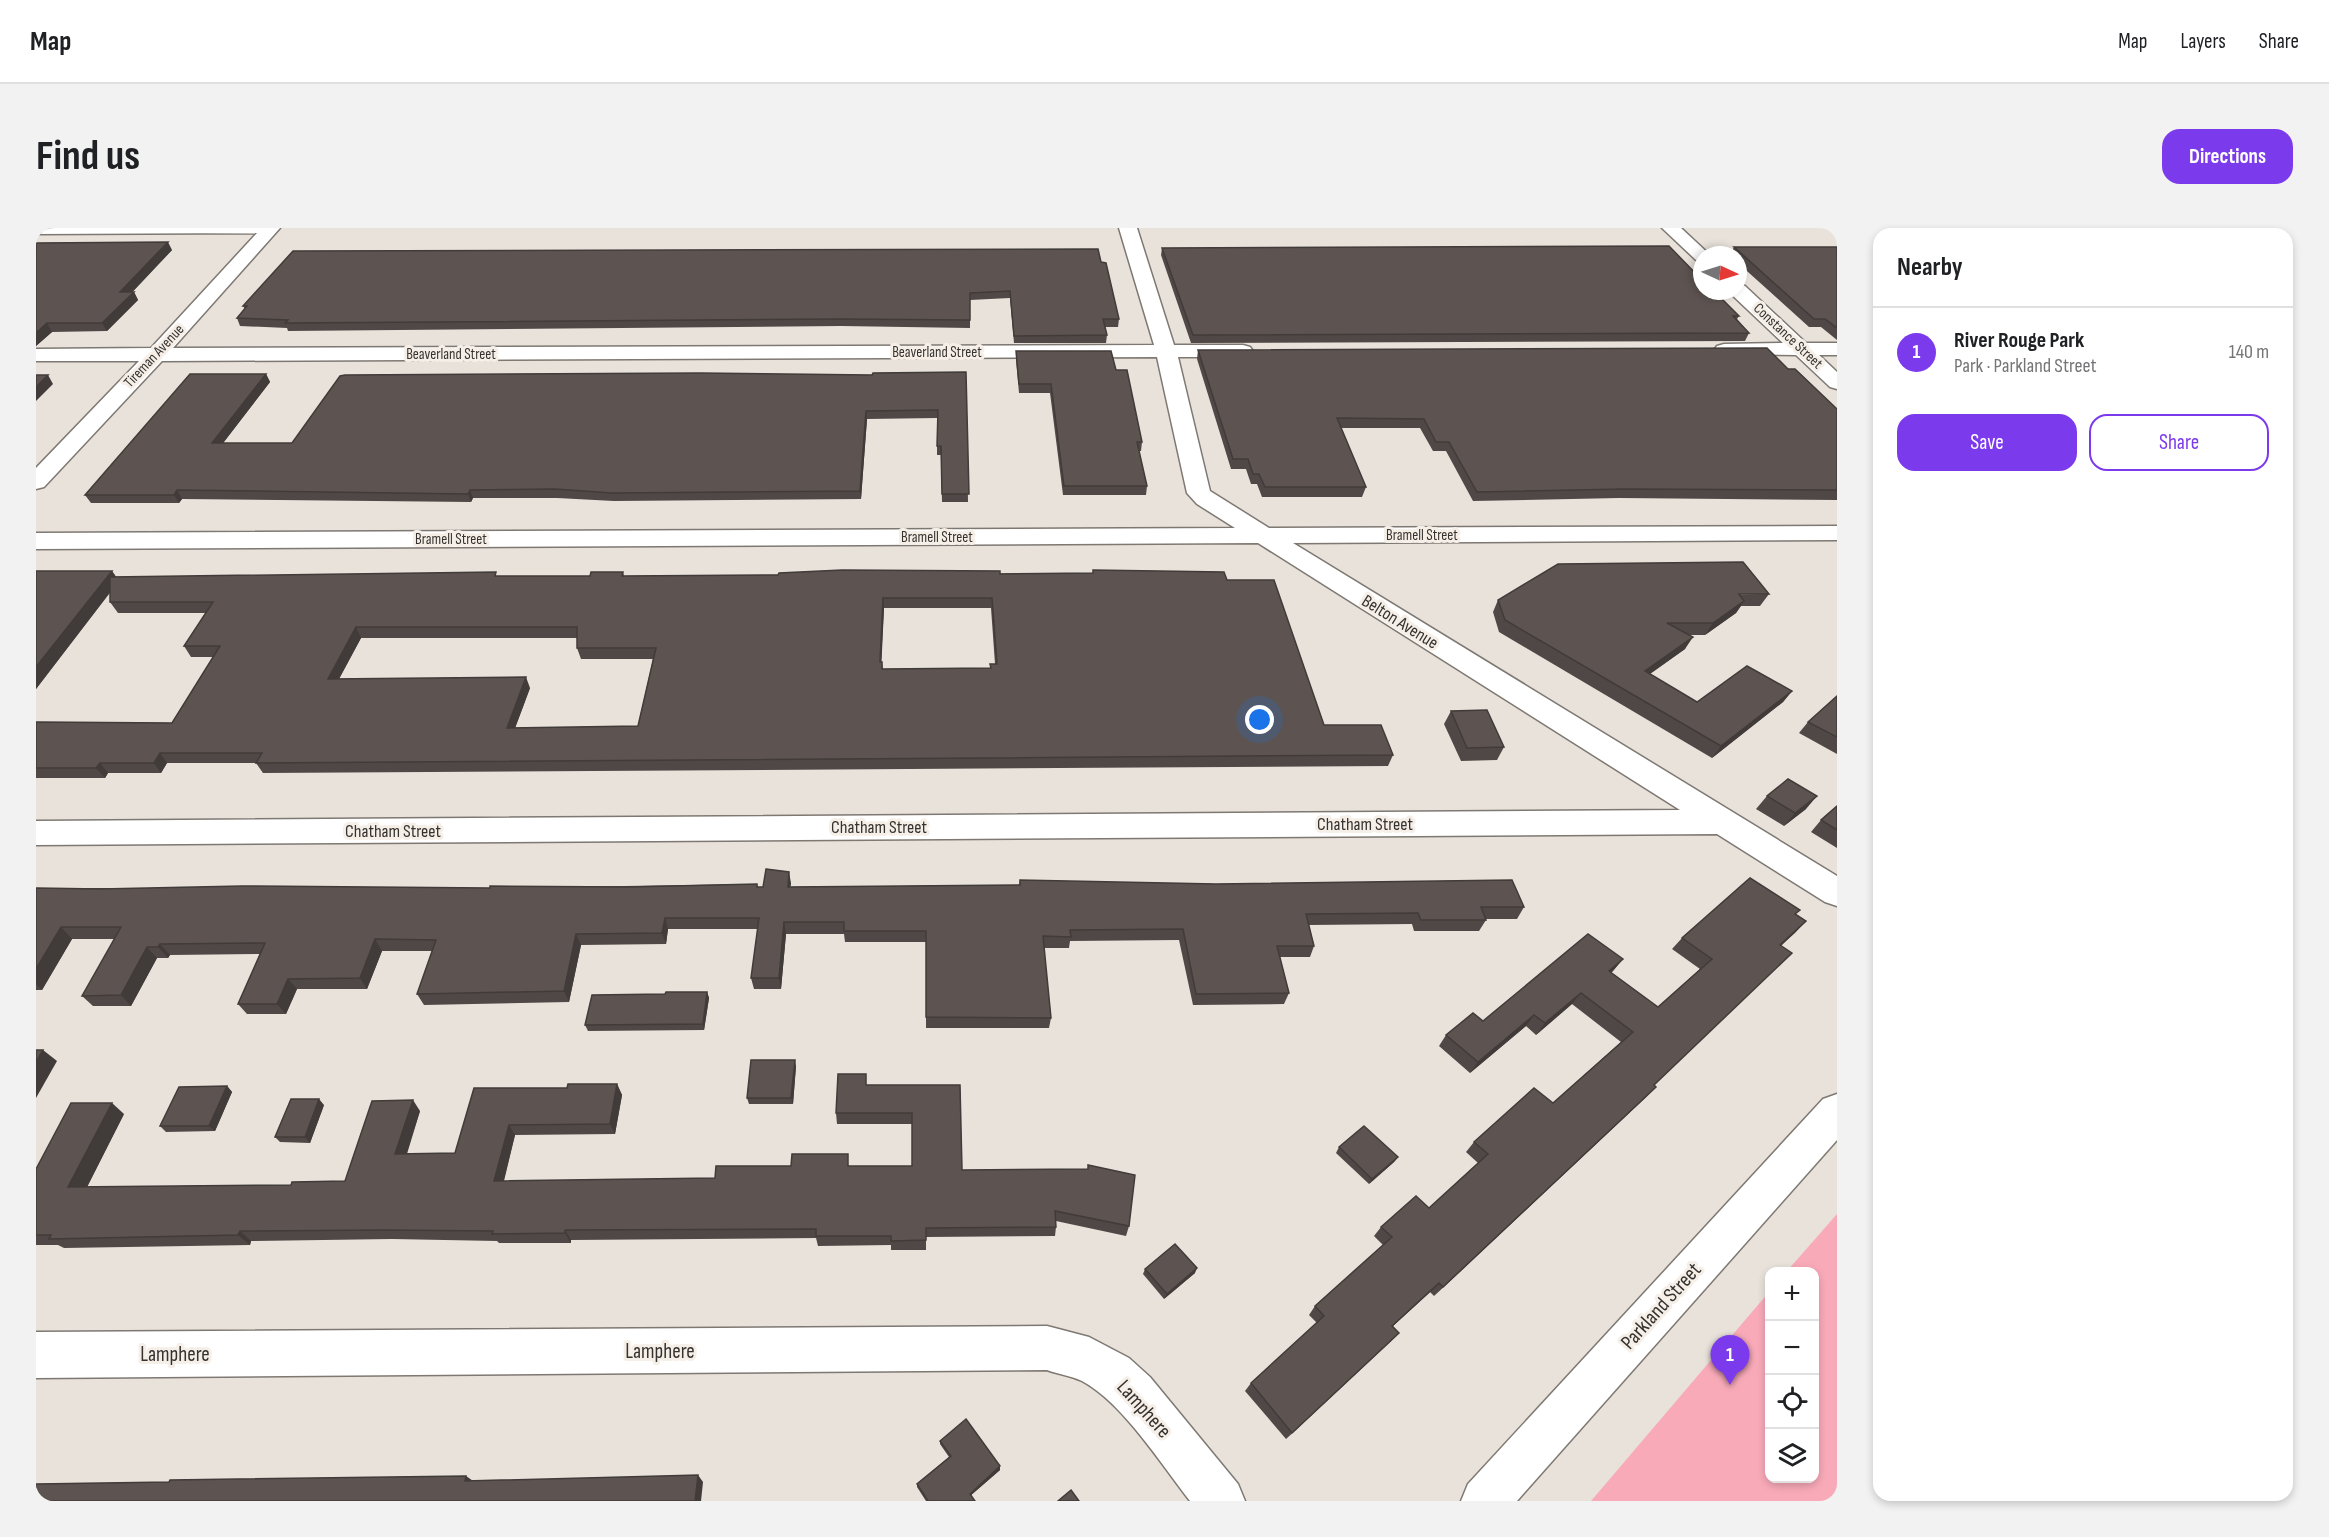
<!DOCTYPE html>
<meta charset="utf-8">
<style>
:root{--surface:#fff;--page:#f2f2f2;--text:#202124;--muted:#757577;--line:#e0e0e0;--accent:#7c3aed}
body{margin:0;font-family:"Sofia Sans Condensed",sans-serif;background:var(--page);color:var(--text)}
.controls{position:absolute;right:18px;bottom:18px;display:grid;overflow:hidden;border-radius:12px;box-shadow:0 3px 9px #0003}
.controls button{width:54px;height:54px;display:grid;place-items:center;padding:0;border:0;border-bottom:2px solid var(--line);background:var(--surface);color:var(--text);font:30px sans-serif}
.compass{position:absolute;left:1657px;top:18px;width:54px;height:54px;border-radius:50%;background:var(--surface);box-shadow:0 3px 9px #0003;rotate:94deg}
.you{position:absolute;left:1224px;top:492px;width:21px;height:21px;margin:-15px;border:4px solid #fff;border-radius:50%;background:#1a73e8;box-shadow:0 0 0 9px #1a73e833}
.badge{display:grid;place-items:center;width:39px;height:39px;border-radius:50%;background:var(--accent);color:#fff;font-size:20px;font-weight:700}
.pin{position:absolute;translate:-50% -50px;filter:drop-shadow(0 2px 3px #0008)}
.pin::after{content:'';position:absolute;top:32px;width:21px;height:18px;background:inherit;clip-path:polygon(0 0,100% 0,50% 100%)}
.list{margin:0;padding:0;list-style:none}
h2{display:flex;justify-content:space-between;align-items:center;height:78px;margin:0;padding:0 24px;font-size:26px}
h2 small{font-size:20px;font-weight:400;color:var(--muted)}
.list li{display:grid;grid-template-columns:39px 1fr auto;gap:18px;align-items:center;box-sizing:border-box;height:90px;padding:0 24px;border-top:2px solid var(--line)}
.list b{display:block;font-size:22px;white-space:nowrap}
.list p{margin:0;font-size:20px;white-space:nowrap;color:var(--muted)}
.list em{font-size:20px;font-style:normal;color:var(--muted)}
.actions{display:flex;gap:12px;padding:18px 24px}
.actions a{flex:1;padding:14px 0;border:2px solid var(--accent);border-radius:18px;text-align:center;font-size:21px;color:var(--accent)}
.actions .main{background:var(--accent);color:#fff}
.icon{flex:none;width:33px;height:33px;fill:none;stroke:currentColor;stroke-width:2;stroke-linecap:round;stroke-linejoin:round}
.map{position:relative;flex:none;width:1801px;height:1273px;overflow:hidden;border-radius:18px}
header{display:flex;align-items:center;gap:36px;box-sizing:border-box;height:84px;padding:0 30px;background:var(--surface);border-bottom:2px solid var(--line)}
header strong{font-size:28px}
nav{display:flex;gap:33px;margin-inline-start:auto;font-size:21px}
.intro{display:flex;align-items:center;justify-content:space-between;box-sizing:border-box;height:144px;padding:0 36px}
h1{margin:0;font-size:42px}
.button{padding:15px 27px;border-radius:18px;background:var(--accent);color:#fff;font-size:21px;font-weight:700}
main{display:flex;gap:36px;padding:0 36px}
aside{flex:1;background:var(--surface);border-radius:18px;box-shadow:0 3px 9px #0003}
.map>svg:first-child{display:block}
</style>
<header>
<strong>Map</strong>
<nav><a>Map</a><a>Layers</a><a>Share</a></nav>
</header>
<div class="intro"><h1>Find us</h1><a class="button">Directions</a></div>
<main>
<div class="map">
<svg width="1801" height="1273" viewBox="0 0 1801 1273">
<rect width="100%" height="100%" fill="#e8e2db"/>
<path fill="#f9aab9" d="M1801,986V1273H1555L1733,1064L1734,1250H1778V1044L1751,1043Z"/>
<g fill="none" stroke-linecap="round" stroke-linejoin="round">
<g stroke="#7e7872" stroke-width="3">
<g id="minor">
<path d="M0,0H244L137,120L1118,117L1083,0H1101L1138,117H1207L1214,119L1217,123L1214,127L1207,129H1142L1174,263L1233,300L1801,298V312L1257,315L1801,648V678L1789,674L1681,606L0,617V593L1644,582L1222,315L0,321V305L1199,300L1161,276L1151,265L1121,129L126,133L8,259L0,261V240L103,133H0V121L115,120L221,5L0,6Z"/>
<path d="M1626,0H1645L1674,27H1666V33L1660,32Z"/>
<path d="M1702,56L1709,58L1770,115H1801V127H1783L1801,144V161L1794,159L1760,127L1681,126L1678,122L1681,118L1688,116L1747,115L1695,66L1693,63H1702Z"/>
<path d="M1801,866V912L1481,1273H1425L1432,1256L1787,871Z"/>
<path d="M1011,1098L1053,1109L1093,1130L1114,1149L1202,1256L1209,1273H1154C1125,1236 1087,1175 1046,1153C1036,1148 1022,1146 1011,1142L0,1150V1104Z"/>
</g>
</g>
<use href="#minor" fill="#fff" fill-rule="evenodd"/>
</g>
<g fill="#504846" fill-rule="evenodd">
<path d="M0,15L136,22L96,64H98L102,72L71,103L16,104L0,118Z"/>
<path d="M1698,19H1801V112L1785,99H1773L1702,35V27H1694Z"/>
<path d="M1126,20L1703,88L1701,91L1713,105L1709,113L1155,115L1125,27Z"/>
<path d="M1065,34L1083,91L1082,99H1069L1071,107L1070,115H978L974,70L934,72V100L805,98L252,103L251,100L204,98L201,90L209,81L207,78Z"/>
<path d="M1162,122L1752,141L1801,181V272L1583,270L1437,273L1410,223H1397L1384,200H1305L1330,259L1326,269H1226L1221,256H1215L1210,241H1195L1161,131Z"/>
<path d="M980,123L1080,142L1106,214L1105,223H1103L1111,258L1110,267H1027L1014,165H983L980,132Z"/>
<path d="M930,144L932,274H906L905,227H901V190L831,191L825,271L578,273L521,270H437L435,274L146,271L143,275H55L49,267L230,146L234,154L187,215H256L836,147Z"/>
<path d="M1057,342L1191,352L1288,497L1357,527L1352,538L227,545L220,535H131L125,545H72L69,550H0V494L136,495L177,429H155L148,418L170,385H82L74,374V364L0,461V343H76L80,349L554,348L587,344L588,348L1057,345ZM848,380H955L959,436L954,440L847,441L846,434H845ZM325,410H541V420L545,431H617L602,498L479,500L494,460L303,451Z"/>
<path d="M1733,366L1724,378H1705L1700,385L1669,407H1653L1649,421L1614,446L1661,474L1756,463L1747,474L1676,530L1463,404L1457,384L1462,372Z"/>
<path d="M1801,468V526L1763,505L1772,494Z"/>
<path d="M1415,483L1468,519L1461,532L1425,533L1408,496Z"/>
<path d="M1731,568L1770,581L1748,598L1720,581Z"/>
<path d="M1801,578V620L1775,604L1785,592Z"/>
<path d="M984,652L1488,679L1481,691H1450V692L1443,703H1378L1376,696L1273,697L1278,718L1274,729H1244L1253,765L1248,776L1157,777L1143,712L1034,713L1033,720H1008L1015,790L1013,800H890V714H809L808,706H750L745,761H718L715,750L722,701H632L630,716L545,717L533,774L388,777L381,766L396,723H346L331,761H261L250,786H211L202,776L224,726L134,727L132,730H121L95,778H57L46,768L79,711H36L6,762H0V660H454L721,656L722,659H727L755,655L754,659L983,657Z"/>
<path d="M1759,686L1770,693L1745,718L1618,857L1610,869L1398,1068L1394,1064L1357,1098L1363,1105L1250,1211L1209,1163L1215,1155L1281,1095L1273,1087L1279,1078L1347,1017L1338,1008L1345,999L1393,980L1442,935L1430,924L1438,914L1517,875L1585,814L1536,776L1500,807L1490,798L1434,845L1403,818L1410,807L1447,793L1587,731L1575,745L1622,779L1664,741L1636,721L1646,710Z"/>
<path d="M671,764L673,770L668,802L552,803L549,797L629,766Z"/>
<path d="M760,838L757,876H713L711,870Z"/>
<path d="M581,856L586,867L579,906L479,907L468,953L679,950L814,938H876V896H801L800,885L831,857H924L926,942L1093,998L1090,1008L1020,993V999L1019,1008L890,1009V1022H855V1017L782,1018L780,1010L535,1012V1015H463L461,1013L356,1011L215,1013L214,1017L28,1020L22,1017H0V941L88,886L51,959L255,957L309,953L384,883L371,926L419,925L531,860Z"/>
<path d="M191,858L196,864L179,903L130,904L124,898Z"/>
<path d="M288,877L274,915L244,914L239,909Z"/>
<path d="M1303,919L1362,929L1358,934L1333,956L1300,925Z"/>
<path d="M1109,1041L1159,1045L1128,1071L1107,1046Z"/>
<path d="M904,1213L964,1242L935,1267L939,1273H890L881,1259V1256L913,1229L904,1216Z"/>
</g>
<g fill="#413b39">
<path d="M132,14L136,22L89,72L84,64Z"/>
<path d="M98,64L102,72L71,103L66,95Z"/>
<path d="M11,95L16,104L0,118V105Z"/>
<path d="M230,146L234,154L181,223L176,215Z"/>
<path d="M12,147L17,156L0,173V159Z"/>
<path d="M830,183L831,191L825,271L824,263Z"/>
<path d="M141,262L146,271L143,275L138,267Z"/>
<path d="M434,262L437,270L435,274L432,266Z"/>
<path d="M76,343L83,353L0,461V439Z"/>
<path d="M847,370L848,380L845,445L844,434Z"/>
<path d="M1708,373L1700,385L1669,407L1677,395Z"/>
<path d="M320,399L325,410L297,462L292,451Z"/>
<path d="M1657,409L1649,421L1601,455L1609,443Z"/>
<path d="M490,449L494,460L475,511L471,500Z"/>
<path d="M1756,463L1747,474L1676,530L1685,518Z"/>
<path d="M124,525L131,535L125,545L118,535Z"/>
<path d="M64,535L72,545L69,550L60,540Z"/>
<path d="M1781,568L1770,581L1748,598L1759,585Z"/>
<path d="M753,644L755,655L753,670L752,659Z"/>
<path d="M629,690L632,701L630,716L626,705Z"/>
<path d="M1770,693L1759,705L1732,729L1744,717Z"/>
<path d="M748,694L750,706L745,761L743,750Z"/>
<path d="M25,699L36,711L6,762L0,756V741Z"/>
<path d="M540,706L545,717L533,774L528,763Z"/>
<path d="M339,711L346,723L331,761L324,750Z"/>
<path d="M124,716L134,727L132,730L122,719Z"/>
<path d="M111,719L121,730L95,778L85,767Z"/>
<path d="M1587,731L1577,743L1564,755L1573,743Z"/>
<path d="M252,751L261,761L250,786L241,776Z"/>
<path d="M671,764L673,770L668,802L667,796Z"/>
<path d="M1545,765L1536,776L1500,807L1509,795Z"/>
<path d="M1498,787L1490,798L1434,845L1442,834Z"/>
<path d="M7,822L21,833L0,870V834Z"/>
<path d="M759,832L760,838L757,876L755,870Z"/>
<path d="M581,856L586,867L579,906L574,896Z"/>
<path d="M191,858L196,864L179,903L173,898Z"/>
<path d="M1620,859L1610,869L1398,1068L1407,1059Z"/>
<path d="M283,871L288,877L274,915L269,909Z"/>
<path d="M377,872L384,883L367,936L359,926Z"/>
<path d="M76,875L88,886L46,969L32,959Z"/>
<path d="M473,897L479,907L465,963L458,953Z"/>
<path d="M1362,929L1358,934L1333,956L1336,951Z"/>
<path d="M529,1002L535,1012V1015L529,1005Z"/>
<path d="M204,1003L215,1013L214,1017L202,1007Z"/>
<path d="M1161,1040L1159,1045L1128,1071L1131,1066Z"/>
<path d="M1403,1055L1394,1064L1348,1106L1356,1098Z"/>
<path d="M1363,1105L1355,1113L1250,1211L1256,1205Z"/>
<path d="M964,1238V1242L933,1269L934,1266Z"/>
<path d="M662,1247L667,1254L665,1273H659Z"/>
<path d="M430,1248L440,1255L429,1253Z"/>
</g>
<g fill="#5d5451" stroke="#413b39" stroke-width="1.5" fill-rule="evenodd">
<path d="M132,14L84,64H98L66,95H11L0,105V15Z"/>
<path d="M1633,18L1666,52V63H1678L1703,88H1697L1713,105L1157,107L1126,20Z"/>
<path d="M1698,19H1801V100L1789,91H1778Z"/>
<path d="M1062,21L1065,34L1070,35L1083,91H1067L1071,107L978,108L974,63L934,65V92L804,91L249,95L252,92L201,90L211,78H207L257,23Z"/>
<path d="M1731,120L1752,141H1759L1801,181V262L1588,261L1441,264L1413,214H1400L1388,191L1301,190L1330,259H1229L1223,246H1217L1212,231H1197L1162,122Z"/>
<path d="M980,123H1075L1080,142H1091L1106,214H1101L1111,258H1028L1015,156H983Z"/>
<path d="M930,144L933,266H906L905,218H901L902,182L830,183L824,263L576,265L519,261L434,262L432,266L141,262L138,267H49L154,146H230L176,215H256L304,148L309,147L664,145L836,147L837,145Z"/>
<path d="M0,147H12L0,159Z"/>
<path d="M1707,334L1733,366H1703L1708,373L1677,395H1631L1657,409L1609,443L1661,474L1711,438L1756,463L1685,518L1469,392L1462,372L1522,336Z"/>
<path d="M806,342L964,343V346L1057,345V342L1188,344L1191,352H1238L1288,497H1345L1357,527L220,535L226,525H124L118,535H64L60,540H0V494L136,495L184,418H148L177,374H74V349L460,344L459,348H554L555,344H587L586,348L742,347L743,345ZM847,370H956L961,436H954L955,440L846,441V434H844ZM320,399H541V420H620L602,498L471,500L490,449L292,451Z"/>
<path d="M0,343H76L0,439Z"/>
<path d="M1801,468V509L1772,494Z"/>
<path d="M1451,482L1468,519L1431,520L1415,483Z"/>
<path d="M1752,551L1781,568L1759,585L1731,568Z"/>
<path d="M1801,578V602L1785,592Z"/>
<path d="M730,641L753,644L752,659L984,657V652L1180,656L1476,652L1488,679H1445L1450,692H1385L1382,685L1270,686L1278,718H1241L1253,765L1160,766L1147,701L1034,702L1035,709L1007,708L1015,790L890,789V703H808V694H748L743,750H715L723,690H629L626,705L540,706L528,763L381,766L400,712L339,711L324,750L252,751L241,776H202L229,715L124,716L122,719H111L85,767L46,768L85,699H25L0,741V660L64,661L206,658L454,660V658L593,659L721,656V659H727Z"/>
<path d="M1714,650L1764,682L1759,686L1770,693L1744,717L1756,725L1618,857L1620,859L1407,1059L1403,1055L1356,1098L1363,1105L1256,1205L1215,1155L1288,1088L1279,1078L1356,1009L1345,999L1380,968L1393,980L1452,926L1438,914L1498,860L1517,875L1597,804L1545,765L1509,795L1498,787L1442,834L1410,807L1437,785L1447,793L1552,706L1587,731L1573,743L1622,779L1676,731L1646,710Z"/>
<path d="M630,764H671L667,796L549,797L556,767L629,766Z"/>
<path d="M0,822H7L0,834Z"/>
<path d="M715,832H759L755,870H711Z"/>
<path d="M802,846H830V857H924L926,942L1052,941V937L1099,947L1093,998L1019,983L1020,999L890,1000V1012L855,1013V1008H780V1001L529,1002V1005L456,1006L457,1003L347,1002L204,1003L202,1007L13,1011L15,1007H0V941L35,875H76L32,959L255,957L256,954L309,953L336,873L377,872L359,926L419,925L438,860H531L532,856H581L574,896L473,897L458,953L679,950L680,938H755L756,926H812V938H876V885H800Z"/>
<path d="M191,858L173,898H124L143,859Z"/>
<path d="M255,871H283L269,909H239Z"/>
<path d="M1328,898L1362,929L1336,951L1303,919Z"/>
<path d="M1139,1016L1161,1040L1131,1066L1109,1041Z"/>
<path d="M930,1191L964,1238L934,1266L939,1273H892L881,1256L915,1228L904,1213Z"/>
<path d="M662,1247L659,1273H0V1256L133,1254L134,1252L430,1248L429,1253Z"/>
<path d="M1035,1262L1043,1273H1022Z"/>
</g>
<g text-anchor="middle" dominant-baseline="central" stroke-width="6" stroke-linejoin="round" paint-order="stroke">
<g font-size="15" fill="#35322f" stroke="#f6efe8">
<text transform="translate(1752 108) rotate(43)">Constance Street</text>
<text x="901" y="124">Beaverland Street</text>
<text x="415" y="126">Beaverland Street</text>
<text transform="translate(118 128) rotate(-47)">Tireman Avenue</text>
<text x="1386" y="307">Bramell Street</text>
<text x="901" y="309">Bramell Street</text>
<text x="415" y="311">Bramell Street</text>
</g>
<g font-size="18" fill="#35322f" stroke="#f6efe8">
<text transform="translate(1364 394) rotate(32)">Belton Avenue</text>
<text x="1329" y="596">Chatham Street</text>
<text x="843" y="599">Chatham Street</text>
<text x="357" y="603">Chatham Street</text>
</g>
<g font-size="21" fill="#35322f" stroke="#f6efe8">
<text transform="translate(1625 1078) rotate(-48)">Parkland Street</text>
<text x="624" y="1123">Lamphere</text>
<text x="139" y="1126">Lamphere</text>
<text transform="translate(1108 1181) rotate(48)">Lamphere</text>
</g>
</g>
</svg>
<div class="controls">
<button>+</button>
<button>−</button>
<button><svg class="icon" aria-label="locate" viewBox="0 0 24 24"><circle cx="12" cy="12" r="6"/><path d="M12 2v4M12 18v4M2 12h4M18 12h4"/></svg></button>
<button><svg class="icon" aria-label="layers" viewBox="0 0 24 24"><path d="M12 4l9 5-9 5-9-5zM3 14l9 5 9-5"/></svg></button>
</div>
<svg class="compass" viewBox="-18 -18 36 36"><path d="M0-13l5 13h-10z" fill="#e53935"/><path d="M0 13l5-13h-10z" fill="#757577"/></svg>
<div class="you"></div>
<div class="pin badge" style="left:1694px;top:1157px">1</div>
</div>
<aside>
<h2>Nearby<small></small></h2>
<ul class="list">
<li><span class="badge">1</span><div><b>River Rouge Park</b><p>Park · Parkland Street</p></div><em>140 m</em></li>
</ul>
<div class="actions"><a class="main">Save</a><a>Share</a></div>
</aside>
</main>
